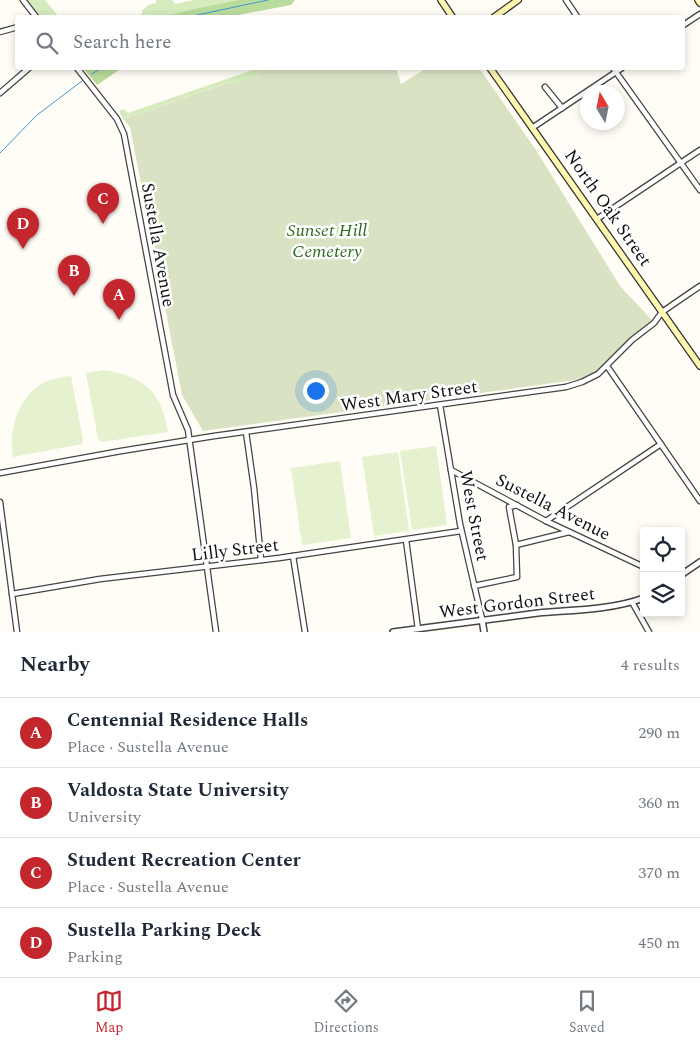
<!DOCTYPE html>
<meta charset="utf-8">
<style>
:root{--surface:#fff;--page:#f6f6f7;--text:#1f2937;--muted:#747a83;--line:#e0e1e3;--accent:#c4262e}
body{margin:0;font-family:Spectral,serif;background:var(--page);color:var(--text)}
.controls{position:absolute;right:15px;bottom:15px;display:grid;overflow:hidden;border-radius:5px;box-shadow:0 2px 8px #0003}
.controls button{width:45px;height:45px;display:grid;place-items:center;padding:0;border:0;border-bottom:1px solid var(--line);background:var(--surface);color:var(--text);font:25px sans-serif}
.compass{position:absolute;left:580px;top:85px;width:45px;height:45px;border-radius:50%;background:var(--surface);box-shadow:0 2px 8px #0003;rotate:350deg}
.you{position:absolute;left:315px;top:390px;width:18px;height:18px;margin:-12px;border:4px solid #fff;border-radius:50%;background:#1a73e8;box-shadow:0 0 0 8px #1a73e833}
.badge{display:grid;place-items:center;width:32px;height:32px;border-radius:50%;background:var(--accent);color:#fff;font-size:16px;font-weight:700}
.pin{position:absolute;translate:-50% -41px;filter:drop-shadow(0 1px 2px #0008)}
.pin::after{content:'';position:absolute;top:26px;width:18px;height:15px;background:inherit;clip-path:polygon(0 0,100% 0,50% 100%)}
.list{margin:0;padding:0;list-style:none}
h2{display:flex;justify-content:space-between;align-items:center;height:65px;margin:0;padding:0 20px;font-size:21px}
h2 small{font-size:16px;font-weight:400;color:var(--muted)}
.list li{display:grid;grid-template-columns:32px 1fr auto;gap:15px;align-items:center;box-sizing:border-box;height:70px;padding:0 20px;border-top:1px solid var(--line)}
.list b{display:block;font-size:19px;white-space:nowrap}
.list p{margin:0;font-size:16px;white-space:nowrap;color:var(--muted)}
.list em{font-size:16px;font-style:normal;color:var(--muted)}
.icon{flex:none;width:28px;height:28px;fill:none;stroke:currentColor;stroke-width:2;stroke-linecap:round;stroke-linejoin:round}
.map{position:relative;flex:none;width:700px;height:632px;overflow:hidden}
.search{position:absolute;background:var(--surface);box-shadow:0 2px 8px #0003;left:15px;right:15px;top:15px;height:55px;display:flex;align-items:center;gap:12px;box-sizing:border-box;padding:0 18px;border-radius:5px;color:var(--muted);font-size:19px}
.sheet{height:345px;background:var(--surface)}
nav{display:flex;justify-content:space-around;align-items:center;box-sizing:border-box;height:70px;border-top:1px solid var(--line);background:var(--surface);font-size:14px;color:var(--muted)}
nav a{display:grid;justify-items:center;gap:2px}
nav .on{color:var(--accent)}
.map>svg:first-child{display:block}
</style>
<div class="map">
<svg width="700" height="632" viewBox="0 0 700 632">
<rect width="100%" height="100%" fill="#fffdf5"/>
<g fill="#d5ebbd">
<path d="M27,0H45L59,17H41Z"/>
<path d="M156,0H172L175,4L194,0H238L193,9L162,17L126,18L142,14V11L148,5L156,3Z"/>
<path d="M258,68H271L260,71L256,77L233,85L229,82L123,119L119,111L124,109L128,113Z"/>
</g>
<g fill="#b9dc9c">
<path d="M238,0H295L291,5L227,17H162L193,9Z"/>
<path d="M83,68H82H122L97,85Z"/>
</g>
<path fill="#d9e3c4" d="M271,68H396L401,84L427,68H479L536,150L620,286L653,321L628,341L596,373L582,379L203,431L182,395L130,127L123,119L230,82L233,84L256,77L260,71Z"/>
<g fill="#e6f2cf">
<path d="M103,370C144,376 161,391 168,432L102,442L98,439L86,373Z"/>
<path d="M71,376L83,440L82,444L13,457C8,428 18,397 45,382C53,378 62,377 71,376Z"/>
<path d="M436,446L447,525L412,530L400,451Z"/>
<path d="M398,452L409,531L374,536L362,457Z"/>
<path d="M340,461L351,538L302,545L291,468Z"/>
</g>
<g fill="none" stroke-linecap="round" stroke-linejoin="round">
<g stroke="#3f96cf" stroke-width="1">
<path d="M183,18L268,0"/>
<path d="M92,74L101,68"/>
<path d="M0,153L37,115L82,81"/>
</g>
<g stroke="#444" stroke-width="7">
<g id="minor">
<path d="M23,0L37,18"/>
<path d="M566,0L578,18"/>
<path d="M682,26L700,14"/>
<path d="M0,32L18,27"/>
<path d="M77,68L117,119L124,134L173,395L188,430L216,632"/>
<path d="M613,68L700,190"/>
<path d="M545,87L562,108"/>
<path d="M0,93L29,68"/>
<path d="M532,128L622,68"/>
<path d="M597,219L700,150"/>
<path d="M607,366L700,501"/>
<path d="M440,405L460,524L482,619"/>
<path d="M246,432L254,488L261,560"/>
<path d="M451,470L546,521L644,567"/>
<path d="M0,473L121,451L214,436L566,387L582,382L598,374L632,340L654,323L662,312L700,286"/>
<path d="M0,502L17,632"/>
<path d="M546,521L661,444"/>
<path d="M406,540L418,629"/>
<path d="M516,545L569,532"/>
<path d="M293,556L305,632"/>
<path d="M474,586L517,577L516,545L509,507L517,505"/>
<path d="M12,594L100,579L279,558L461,531"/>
<path d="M632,602L649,632"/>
</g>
</g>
<g stroke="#444" stroke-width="8">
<g id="tertiary">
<path d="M681,575L700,562"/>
<path d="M482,619L484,632"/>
<path d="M393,632C441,626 489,619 538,613C572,610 611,610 644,598"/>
</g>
</g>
<g stroke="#333" stroke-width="8">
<g id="secondary">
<path d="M441,0L453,18"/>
<path d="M698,0L700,3"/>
<path d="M493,18L518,0"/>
<path d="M490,68L700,366"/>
</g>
</g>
<use href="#minor" stroke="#fff" stroke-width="4.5"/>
<use href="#tertiary" stroke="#fff" stroke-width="5"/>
<use href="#secondary" stroke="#fff6b0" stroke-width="5.5"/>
</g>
<g text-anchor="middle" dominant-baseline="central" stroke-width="5" stroke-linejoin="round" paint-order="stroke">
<g font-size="18" fill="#111" stroke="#fff">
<text transform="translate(608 208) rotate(55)">North Oak Street</text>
<text transform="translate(158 245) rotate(80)">Sustella Avenue</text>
<text transform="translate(409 396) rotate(-8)">West Mary Street</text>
<text transform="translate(553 507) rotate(27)">Sustella Avenue</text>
<text transform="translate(474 516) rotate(79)">West Street</text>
<text transform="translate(235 550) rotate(-7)">Lilly Street</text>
<text transform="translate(517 603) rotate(-7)">West Gordon Street</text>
</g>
<g font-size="18" font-style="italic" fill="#2f6b1f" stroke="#fff">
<text x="327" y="230">Sunset Hill<tspan x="327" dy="21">Cemetery</tspan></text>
</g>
</g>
</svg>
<div class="controls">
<button><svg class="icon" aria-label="locate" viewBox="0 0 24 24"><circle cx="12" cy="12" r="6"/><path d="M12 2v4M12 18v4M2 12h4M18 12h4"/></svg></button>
<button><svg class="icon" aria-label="layers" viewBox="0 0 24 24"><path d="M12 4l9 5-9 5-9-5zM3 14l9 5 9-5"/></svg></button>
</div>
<svg class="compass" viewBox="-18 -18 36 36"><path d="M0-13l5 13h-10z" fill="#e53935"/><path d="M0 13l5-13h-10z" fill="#747a83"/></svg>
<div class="you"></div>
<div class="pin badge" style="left:119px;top:320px">A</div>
<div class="pin badge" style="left:74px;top:296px">B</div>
<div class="pin badge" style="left:103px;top:224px">C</div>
<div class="pin badge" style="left:23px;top:249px">D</div>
<div class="search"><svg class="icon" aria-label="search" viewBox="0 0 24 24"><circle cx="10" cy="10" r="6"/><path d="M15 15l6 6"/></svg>Search here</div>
</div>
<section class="sheet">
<h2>Nearby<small>4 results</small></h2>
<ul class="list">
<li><span class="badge">A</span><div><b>Centennial Residence Halls</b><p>Place · Sustella Avenue</p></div><em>290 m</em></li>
<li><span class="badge">B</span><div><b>Valdosta State University</b><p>University</p></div><em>360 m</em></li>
<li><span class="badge">C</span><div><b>Student Recreation Center</b><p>Place · Sustella Avenue</p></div><em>370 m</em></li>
<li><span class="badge">D</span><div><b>Sustella Parking Deck</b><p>Parking</p></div><em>450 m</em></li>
</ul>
</section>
<nav>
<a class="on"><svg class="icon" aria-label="map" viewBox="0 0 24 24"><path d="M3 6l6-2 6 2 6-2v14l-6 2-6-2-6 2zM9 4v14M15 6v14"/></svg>Map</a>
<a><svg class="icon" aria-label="directions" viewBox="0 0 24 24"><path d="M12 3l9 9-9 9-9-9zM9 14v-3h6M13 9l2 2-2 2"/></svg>Directions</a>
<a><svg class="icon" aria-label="saved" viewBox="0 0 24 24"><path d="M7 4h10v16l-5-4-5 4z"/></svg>Saved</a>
</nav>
